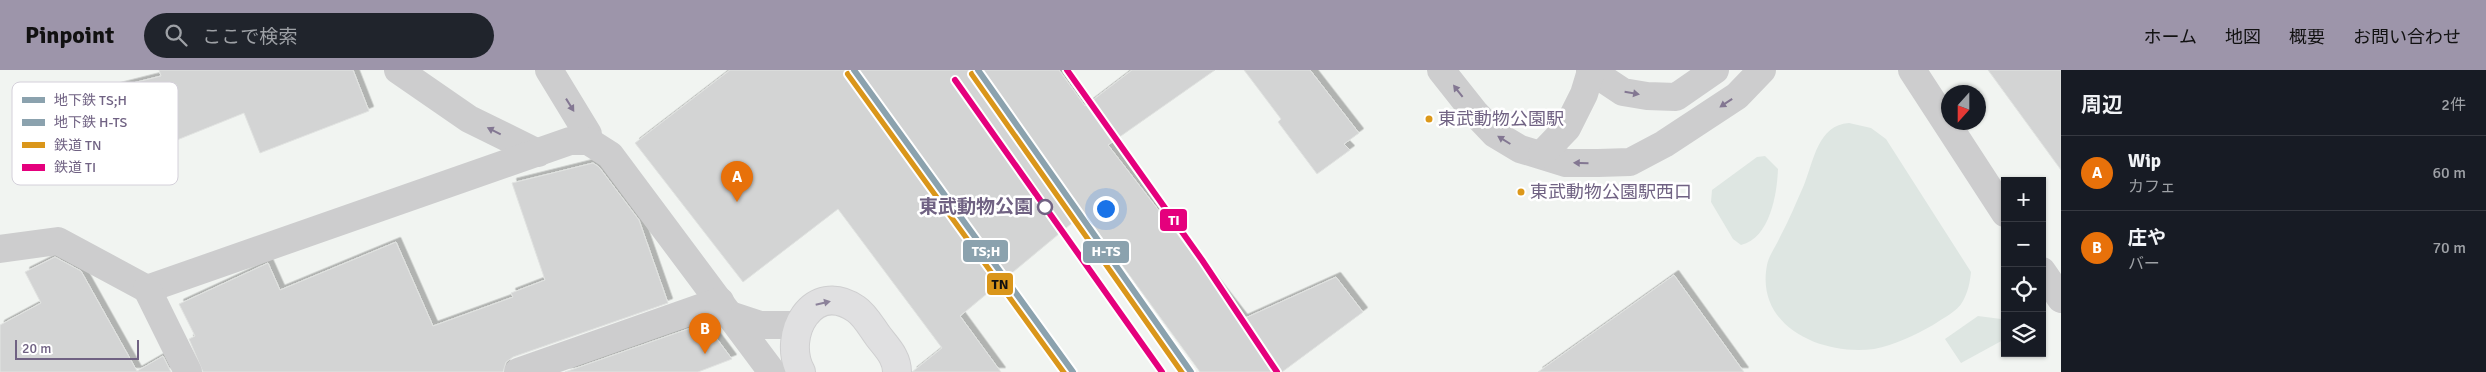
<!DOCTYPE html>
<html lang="ja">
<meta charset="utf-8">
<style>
:root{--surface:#171b24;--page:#20242c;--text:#f1f3f6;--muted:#9ea1a6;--line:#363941;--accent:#9d95aa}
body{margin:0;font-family:Signika,"Noto Sans JP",sans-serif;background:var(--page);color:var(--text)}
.controls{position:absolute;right:15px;bottom:15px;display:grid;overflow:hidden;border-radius:0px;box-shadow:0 1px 4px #0004}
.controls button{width:45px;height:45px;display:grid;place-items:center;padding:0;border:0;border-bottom:1px solid var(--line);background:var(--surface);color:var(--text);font:25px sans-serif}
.compass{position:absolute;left:1941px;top:15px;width:45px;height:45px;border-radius:50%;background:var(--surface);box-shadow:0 1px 4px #0004;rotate:201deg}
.scale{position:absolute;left:15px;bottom:12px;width:124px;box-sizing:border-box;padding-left:5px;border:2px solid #706283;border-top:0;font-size:14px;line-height:18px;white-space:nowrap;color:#706283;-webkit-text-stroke:4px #fff;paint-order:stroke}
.you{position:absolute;left:1105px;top:138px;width:18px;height:18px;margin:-12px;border:4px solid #fff;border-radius:50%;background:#1a73e8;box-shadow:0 0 0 8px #1a73e833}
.badge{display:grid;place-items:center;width:32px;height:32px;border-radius:50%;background:var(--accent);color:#fff;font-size:16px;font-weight:700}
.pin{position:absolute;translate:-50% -41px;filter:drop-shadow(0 1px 2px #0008)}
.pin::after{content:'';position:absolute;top:26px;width:18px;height:15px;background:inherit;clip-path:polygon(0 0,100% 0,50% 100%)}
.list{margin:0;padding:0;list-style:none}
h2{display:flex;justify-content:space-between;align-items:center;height:65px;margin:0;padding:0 20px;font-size:21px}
h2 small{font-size:16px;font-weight:400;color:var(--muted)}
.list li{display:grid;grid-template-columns:32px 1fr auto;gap:15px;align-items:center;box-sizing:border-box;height:75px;padding:0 20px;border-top:1px solid var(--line)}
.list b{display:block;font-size:19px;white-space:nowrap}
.list p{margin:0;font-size:16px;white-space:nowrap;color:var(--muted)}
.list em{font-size:16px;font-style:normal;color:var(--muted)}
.icon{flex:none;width:28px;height:28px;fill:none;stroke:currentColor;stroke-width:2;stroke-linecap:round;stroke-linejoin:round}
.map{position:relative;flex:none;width:2061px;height:302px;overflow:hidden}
header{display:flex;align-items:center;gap:30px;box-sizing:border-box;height:70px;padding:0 25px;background:var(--accent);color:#111}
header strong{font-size:24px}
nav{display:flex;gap:28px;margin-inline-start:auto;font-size:18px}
.search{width:350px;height:45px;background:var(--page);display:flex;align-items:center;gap:12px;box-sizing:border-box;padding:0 18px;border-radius:28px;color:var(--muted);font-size:19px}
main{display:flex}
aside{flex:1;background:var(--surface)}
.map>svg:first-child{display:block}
</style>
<header>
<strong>Pinpoint</strong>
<div class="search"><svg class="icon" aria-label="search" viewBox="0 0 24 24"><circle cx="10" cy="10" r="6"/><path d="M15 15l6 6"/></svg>ここで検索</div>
<nav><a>ホーム</a><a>地図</a><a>概要</a><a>お問い合わせ</a></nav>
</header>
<main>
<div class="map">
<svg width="2061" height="302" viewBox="0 0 2061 302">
<defs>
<filter id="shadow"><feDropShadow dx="4.5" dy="-4.5" stdDeviation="0" flood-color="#0004"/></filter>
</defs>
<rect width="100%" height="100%" fill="#f1f4f1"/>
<g fill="#dee6e2">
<path d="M1849,53L1871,58L1886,69L1971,202C1970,212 1968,222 1963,231C1957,242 1943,248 1933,255C1915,265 1895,275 1874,279C1822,286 1755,257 1767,195C1769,185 1776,176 1780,167C1789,150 1796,133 1804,115C1814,90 1818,55 1849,53Z"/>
<path d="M1765,86L1778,99C1777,124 1770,168 1741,175L1733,169L1711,132L1712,120L1757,87Z"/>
<path d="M1978,246L2001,249L2005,256V269L1961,293L1945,269Z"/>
</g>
<g fill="#d3d4d4" stroke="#e1e3e1" filter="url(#shadow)">
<path d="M159,0H353L369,41L260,83L244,43L177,70L176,66L61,96L46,35L161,6Z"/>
<path d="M730,0H1059L1085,36L1132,0H1215L1108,75L1243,249L1336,207L1363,242L1282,302H1200L1084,143L960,246L1001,302H912L942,278L838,139L743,212L635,73Z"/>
<path d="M1244,0H1310L1359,63L1344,74L1350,80L1317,104L1278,52L1281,49Z"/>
<path d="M1988,0H2061V100Z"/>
<path d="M593,93L599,97L639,150L668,233L513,287L506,292L503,302H203L189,269L195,266L179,234L268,193L280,220L396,172L433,256L513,227L511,223L545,210L512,113Z"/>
<path d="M55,187L81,201L137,301L163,286L171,302H0V255L41,233L25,202Z"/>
<path d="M1674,205L1744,302H1538Z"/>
<path d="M705,253L732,289L698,302H565Z"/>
</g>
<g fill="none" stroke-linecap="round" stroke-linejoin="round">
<g stroke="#cfcfd0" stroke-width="30">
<path id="major" d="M801,302C781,265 813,209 856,239C865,245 872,258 878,266C887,278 897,287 897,302"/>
</g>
<g stroke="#cdcdce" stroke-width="28">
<path d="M398,0L469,49L538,83"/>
<path d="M549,0L588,64V71"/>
<path d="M1441,0L1475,43L1495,64L1520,79L1566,93H1598L1630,92L1664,74L1737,26L1762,0"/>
<path d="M1590,0L1623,22L1647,26L1676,27L1715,0"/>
<path d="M1912,0L2005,143"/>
<path d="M1542,84L1567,58L1584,24L1591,1"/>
<path d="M0,179L58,171L147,219L570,71H588L610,85L772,302"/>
<path d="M2042,201L2061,229"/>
<path d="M147,219L188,302"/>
<path d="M730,245L760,255H800"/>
<path d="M518,302L720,231"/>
</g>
<use href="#major" stroke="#e0e0e1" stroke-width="28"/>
<g stroke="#fff" stroke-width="10">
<g id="rail-1">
<path d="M848,4L1064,302"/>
<path d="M972,4L1182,302"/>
</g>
</g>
<g stroke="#fff" stroke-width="10">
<g id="rail-2">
<path d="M1067,0L1202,190L1277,302"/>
<path d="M955,10L1162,302"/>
</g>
</g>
<use href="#rail-1" stroke="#da961a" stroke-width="6"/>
<use href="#rail-2" stroke="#e5007d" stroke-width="6"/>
<g stroke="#fff" stroke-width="10">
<path id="metro-1" d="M854,0L1073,302"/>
</g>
<g stroke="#fff" stroke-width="10">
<path id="metro-2" d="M978,0L1191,302"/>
</g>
<use href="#metro-1" stroke="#8ba2ae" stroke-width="6"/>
<use href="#metro-2" stroke="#8ba2ae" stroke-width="6"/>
</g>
<defs><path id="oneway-solid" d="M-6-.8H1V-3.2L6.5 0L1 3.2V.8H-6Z" transform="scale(1.25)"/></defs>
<g fill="#837792">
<use href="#oneway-solid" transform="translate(1458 21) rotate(-128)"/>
<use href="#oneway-solid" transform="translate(1632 23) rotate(10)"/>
<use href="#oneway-solid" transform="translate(1726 33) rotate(146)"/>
<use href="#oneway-solid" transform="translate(570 35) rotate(58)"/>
<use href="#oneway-solid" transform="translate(494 61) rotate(-153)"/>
<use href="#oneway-solid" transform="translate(1504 70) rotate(-148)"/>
<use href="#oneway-solid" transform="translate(1581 93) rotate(-179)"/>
</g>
<use fill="#8c829a" href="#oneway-solid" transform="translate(823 233) rotate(-13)"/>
<g fill="#dc981a" stroke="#fff" stroke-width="2">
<circle cx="1429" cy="49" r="4.5"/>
<circle cx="1521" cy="122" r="4.5"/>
</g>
<circle fill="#fff" stroke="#706283" stroke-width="2.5" cx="1045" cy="137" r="7"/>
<g text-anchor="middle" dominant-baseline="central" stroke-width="5" stroke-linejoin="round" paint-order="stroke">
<g font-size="18" fill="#706283" stroke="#fff" text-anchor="start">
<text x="1438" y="49">東武動物公園駅</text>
<text x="1530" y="122">東武動物公園駅西口</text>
</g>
<g font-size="19" font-weight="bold" fill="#706283" stroke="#fff" text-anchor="end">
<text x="1033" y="137">東武動物公園</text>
</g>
</g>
<rect x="12" y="12" width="166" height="103" rx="8" fill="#fff" stroke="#d4d0da" stroke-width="1"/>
<rect x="22" y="27" width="23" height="6" fill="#8ba2ae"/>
<rect x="22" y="49" width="23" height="7" fill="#8ba2ae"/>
<rect x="22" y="72" width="23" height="6" fill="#da961a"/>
<rect x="22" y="94" width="23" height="7" fill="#e5007d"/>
<g font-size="14" fill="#706283">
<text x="54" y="35">地下鉄 TS;H</text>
<text x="54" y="57">地下鉄 H-TS</text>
<text x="54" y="80">鉄道 TN</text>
<text x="54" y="102">鉄道 TI</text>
</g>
<g stroke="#fff" stroke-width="2">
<rect x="1159" y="138" width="29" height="24" rx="5" fill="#e5007d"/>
<rect x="962" y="169" width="47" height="24" rx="5" fill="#8ba2ae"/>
<rect x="1082" y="170" width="48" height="24" rx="5" fill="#8ba2ae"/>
<rect x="986" y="202" width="28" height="24" rx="5" fill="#da961a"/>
</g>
<g font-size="14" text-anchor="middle" font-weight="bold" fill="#fff">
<text x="1174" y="155">TI</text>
<text x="986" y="186">TS;H</text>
<text x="1106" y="186">H-TS</text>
</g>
<g font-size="14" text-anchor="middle" font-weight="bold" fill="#111">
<text x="1000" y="219">TN</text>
</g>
</svg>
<div class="controls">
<button>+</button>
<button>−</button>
<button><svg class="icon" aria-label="locate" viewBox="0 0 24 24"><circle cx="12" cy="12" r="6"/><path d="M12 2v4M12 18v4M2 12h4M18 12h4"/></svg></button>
<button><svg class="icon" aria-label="layers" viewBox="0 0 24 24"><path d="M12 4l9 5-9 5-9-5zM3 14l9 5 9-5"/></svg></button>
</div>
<svg class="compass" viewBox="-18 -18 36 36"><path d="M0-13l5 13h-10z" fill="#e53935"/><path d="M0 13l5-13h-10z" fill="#9ea1a6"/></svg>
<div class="scale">20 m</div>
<div class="you"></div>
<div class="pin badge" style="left:737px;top:132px;background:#e8710a">A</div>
<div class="pin badge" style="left:705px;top:284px;background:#e8710a">B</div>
</div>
<aside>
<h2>周辺<small>2件</small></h2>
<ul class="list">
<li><span class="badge" style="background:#e8710a">A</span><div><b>Wip</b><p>カフェ</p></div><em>60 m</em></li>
<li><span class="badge" style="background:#e8710a">B</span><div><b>庄や</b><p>バー</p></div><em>70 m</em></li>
</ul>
</aside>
</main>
